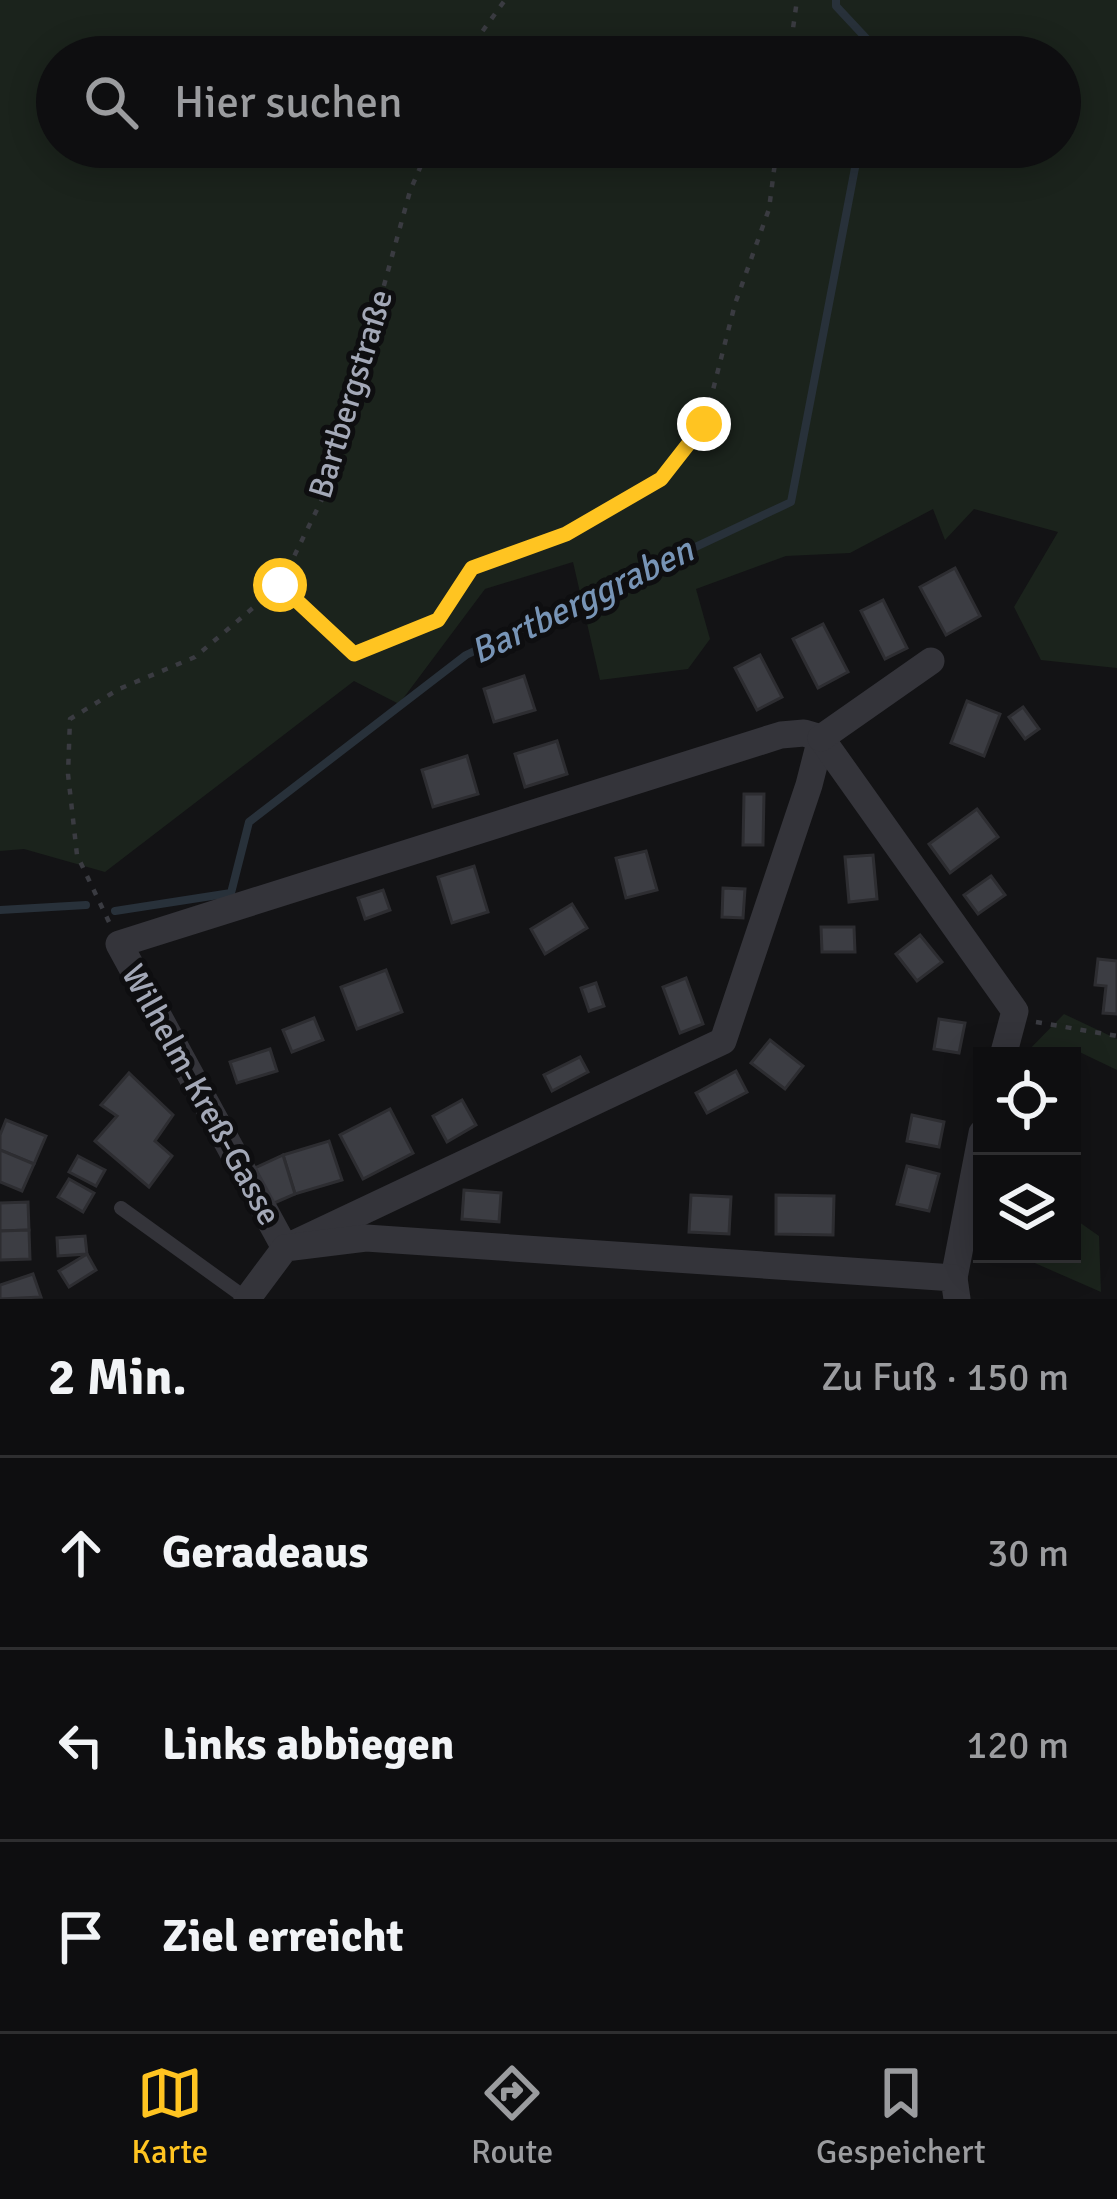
<!DOCTYPE html>
<html lang="de">
<meta charset="utf-8">
<style>
:root{--surface:#0e0e10;--page:#171719;--text:#f1f3f6;--muted:#9b9c9f;--line:#2e2e30;--accent:#ffc421}
body{margin:0;font-family:Signika,sans-serif;background:var(--page);color:var(--text)}
.controls{position:absolute;right:36px;bottom:36px;display:grid;overflow:hidden;border-radius:0px;box-shadow:0 6px 30px #0003}
.controls button{width:108px;height:108px;display:grid;place-items:center;padding:0;border:0;border-bottom:3px solid var(--line);background:var(--surface);color:var(--text);font:60px sans-serif}
.stop{position:absolute;width:36px;height:36px;margin:-27px;border:9px solid #ffc421;border-radius:50%;background:#fff}
.stop.end{background:#ffc421;border-color:#fff;box-shadow:0 3px 12px #0008}
.list{margin:0;padding:0;list-style:none}
h2{display:flex;justify-content:space-between;align-items:center;height:156px;margin:0;padding:0 48px;font-size:51px}
h2 small{font-size:39px;font-weight:400;color:var(--muted)}
.list li{display:grid;grid-template-columns:78px 1fr auto;gap:36px;align-items:center;box-sizing:border-box;height:192px;padding:0 48px;border-top:3px solid var(--line)}
.list b{display:block;font-size:45px;white-space:nowrap}
.list em{font-size:39px;font-style:normal;color:var(--muted)}
.icon{flex:none;width:66px;height:66px;fill:none;stroke:currentColor;stroke-width:2;stroke-linecap:round;stroke-linejoin:round}
.map{position:relative;flex:none;width:1117px;height:1299px;overflow:hidden}
.search{position:absolute;background:var(--surface);box-shadow:0 6px 30px #0003;left:36px;right:36px;top:36px;height:132px;display:flex;align-items:center;gap:30px;box-sizing:border-box;padding:0 42px;border-radius:66px;color:var(--muted);font-size:45px}
.sheet{height:732px;background:var(--surface)}
nav{display:flex;justify-content:space-around;align-items:center;box-sizing:border-box;height:168px;border-top:3px solid var(--line);background:var(--surface);font-size:33px;color:var(--muted)}
nav a{display:grid;justify-items:center;gap:6px}
nav .on{color:var(--accent)}
.map>svg:first-child{display:block}
</style>
<div class="map">
<svg width="1117" height="1299" viewBox="0 0 1117 1299">
<rect width="100%" height="100%" fill="#131315"/>
<g fill="#1b231c" fill-rule="evenodd">
<path d="M0,0H1117V668L1041,660L1014,607L1058,532L974,509L945,540L933,509L850,553L786,556L696,589L710,639L688,669L600,680L573,562L485,589L399,704L354,681L105,872L24,849L0,851ZM1060,57V147H57V57Z"/>
<path d="M1064,1014L1117,1039V1070L1071,1048L1053,1056H1023Z"/>
<path d="M1072,1217L1099,1236L1101,1292L1014,1254H1072Z"/>
</g>
<g fill="none" stroke-linecap="round" stroke-linejoin="round">
<g stroke="#28313a" stroke-width="8">
<path d="M836,0V6L878,51L877,57"/>
<path d="M0,910L86,905"/>
<path d="M115,911L231,893L249,822L466,655L791,502L859,147"/>
</g>
</g>
<g fill="#3c3d43" stroke="#2d2d31" stroke-width="3">
<path d="M955,568L980,616L946,635L920,587Z"/>
<path d="M883,600L907,648L885,659L861,611Z"/>
<path d="M823,624L848,672L818,688L793,639Z"/>
<path d="M760,655L782,697L757,710L735,668Z"/>
<path d="M524,676L535,710L494,722L484,689Z"/>
<path d="M967,701L1000,714L984,756L951,743Z"/>
<path d="M1023,707L1039,729L1025,739L1009,717Z"/>
<path d="M557,741L567,774L525,787L515,754Z"/>
<path d="M467,756L478,794L433,807L422,770Z"/>
<path d="M744,794H764L763,845H743Z"/>
<path d="M977,809L998,837L950,873L929,844Z"/>
<path d="M646,851L657,890L626,898L616,858Z"/>
<path d="M873,855L877,899L849,902L845,857Z"/>
<path d="M474,866L488,912L452,923L438,877Z"/>
<path d="M991,876L1005,895L978,914L964,895Z"/>
<path d="M723,888L745,889L743,918L722,917Z"/>
<path d="M383,890L390,910L365,919L358,898Z"/>
<path d="M572,904L587,928L545,954L531,929Z"/>
<path d="M821,927H854L855,952H822Z"/>
<path d="M920,935L942,962L917,981L896,954Z"/>
<path d="M1098,959L1117,961V1014L1103,1013L1106,986L1095,985Z"/>
<path d="M386,970L402,1012L357,1029L341,987Z"/>
<path d="M686,978L703,1024L680,1033L663,987Z"/>
<path d="M596,983L604,1006L589,1011L581,988Z"/>
<path d="M314,1018L323,1040L292,1052L283,1030Z"/>
<path d="M939,1019L965,1023L959,1053L934,1049Z"/>
<path d="M770,1040L803,1066L785,1089L751,1063Z"/>
<path d="M270,1049L277,1071L237,1083L230,1062Z"/>
<path d="M580,1057L588,1072L552,1091L544,1075Z"/>
<path d="M736,1071L747,1092L707,1113L696,1093Z"/>
<path d="M129,1073L173,1115L155,1141L172,1156L149,1187L95,1141L117,1116L101,1105Z"/>
<path d="M462,1100L476,1125L447,1142L433,1116Z"/>
<path d="M390,1109L413,1153L363,1179L340,1135Z"/>
<path d="M912,1115L944,1122L939,1147L907,1141Z"/>
<path d="M6,1120L46,1136L34,1164L0,1150V1135Z"/>
<path d="M329,1141L342,1180L295,1194L283,1155Z"/>
<path d="M0,1150L34,1164L22,1191L0,1182Z"/>
<path d="M283,1155L295,1194L272,1204L255,1168Z"/>
<path d="M78,1156L105,1170L96,1186L69,1172Z"/>
<path d="M907,1166L939,1174L929,1211L897,1204Z"/>
<path d="M69,1179L94,1193L83,1212L58,1197Z"/>
<path d="M464,1190L501,1193L499,1222L462,1219Z"/>
<path d="M691,1195L731,1197L729,1234L689,1232Z"/>
<path d="M776,1195L834,1196L833,1235L776,1234Z"/>
<path d="M28,1202L29,1230L0,1231V1203Z"/>
<path d="M29,1230L30,1259L0,1260V1231Z"/>
<path d="M85,1236L87,1254L58,1256L57,1238Z"/>
<path d="M87,1254L96,1270L69,1287L59,1271Z"/>
<path d="M33,1274L41,1297L0,1299V1285Z"/>
</g>
<g fill="none" stroke-linecap="round" stroke-linejoin="round">
<g stroke="#3a3b41" stroke-width="4.5" stroke-dasharray="6 9" stroke-linecap="butt">
<path d="M468,57L474,43L505,0"/>
<path d="M789,57L797,0"/>
<path d="M280,585L354,654L438,620L472,569L566,534L661,479L704,425L735,304L769,209L777,147"/>
<path d="M109,922L77,855L68,774L70,719L119,689L195,657L280,585L329,485L410,191L429,147"/>
<path d="M1036,1022L1117,1036"/>
</g>
<path stroke="#34343a" stroke-width="14" d="M121,1208L247,1299"/>
<g stroke="#34343a" stroke-width="27">
<path d="M804,733L821,738L809,785L723,1041L285,1248L119,944L781,735Z"/>
<path d="M821,738L1015,1011L1003,1056"/>
<path d="M821,738L931,661"/>
<path d="M954,1278L982,1133"/>
<path d="M247,1299L285,1248L366,1238L954,1278L957,1299"/>
</g>
</g>
<g fill="none" stroke-linecap="round" stroke-linejoin="round">
<path stroke="#ffc421" stroke-width="15" d="M280,585L354,654L438,620L472,568L566,534L661,479L704,424"/>
</g>
<g text-anchor="middle" dominant-baseline="central" stroke-width="10" stroke-linejoin="round" paint-order="stroke">
<g font-size="33" fill="#a3a8b7" stroke="#0e0e10">
<text transform="translate(351 394) rotate(-73)">Bartbergstraße</text>
<text transform="translate(201 1095) rotate(61)">Wilhelm-Kreß-Gasse</text>
</g>
<g font-size="36" font-style="italic" fill="#7794b6" stroke="#0e0e10">
<text transform="translate(582 601) rotate(-26)">Bartberggraben</text>
</g>
</g>
</svg>
<div class="controls">
<button><svg class="icon" aria-label="locate" viewBox="0 0 24 24"><circle cx="12" cy="12" r="6"/><path d="M12 2v4M12 18v4M2 12h4M18 12h4"/></svg></button>
<button><svg class="icon" aria-label="layers" viewBox="0 0 24 24"><path d="M12 4l9 5-9 5-9-5zM3 14l9 5 9-5"/></svg></button>
</div>
<div class="stop" style="left:280px;top:585px"></div>
<div class="stop end" style="left:704px;top:424px"></div>
<div class="search"><svg class="icon" aria-label="search" viewBox="0 0 24 24"><circle cx="10" cy="10" r="6"/><path d="M15 15l6 6"/></svg>Hier suchen</div>
</div>
<section class="sheet">
<h2>2 Min.<small>Zu Fuß · 150 m</small></h2>
<ul class="list">
<li><svg class="icon" aria-label="ahead" viewBox="0 0 24 24"><path d="M12 20V5M6 11l6-6 6 6"/></svg><div><b>Geradeaus</b></div><em>30 m</em></li>
<li><svg class="icon" aria-label="left" viewBox="0 0 24 24"><path d="M17 20v-9H6M10 6l-5 5 5 5"/></svg><div><b>Links abbiegen</b></div><em>120 m</em></li>
<li><svg class="icon" aria-label="arrive" viewBox="0 0 24 24"><path d="M6 21V4h12l-3 4 3 4H6"/></svg><div><b>Ziel erreicht</b></div></li>
</ul>
</section>
<nav>
<a class="on"><svg class="icon" aria-label="map" viewBox="0 0 24 24"><path d="M3 6l6-2 6 2 6-2v14l-6 2-6-2-6 2zM9 4v14M15 6v14"/></svg>Karte</a>
<a><svg class="icon" aria-label="directions" viewBox="0 0 24 24"><path d="M12 3l9 9-9 9-9-9zM9 14v-3h6M13 9l2 2-2 2"/></svg>Route</a>
<a><svg class="icon" aria-label="saved" viewBox="0 0 24 24"><path d="M7 4h10v16l-5-4-5 4z"/></svg>Gespeichert</a>
</nav>
